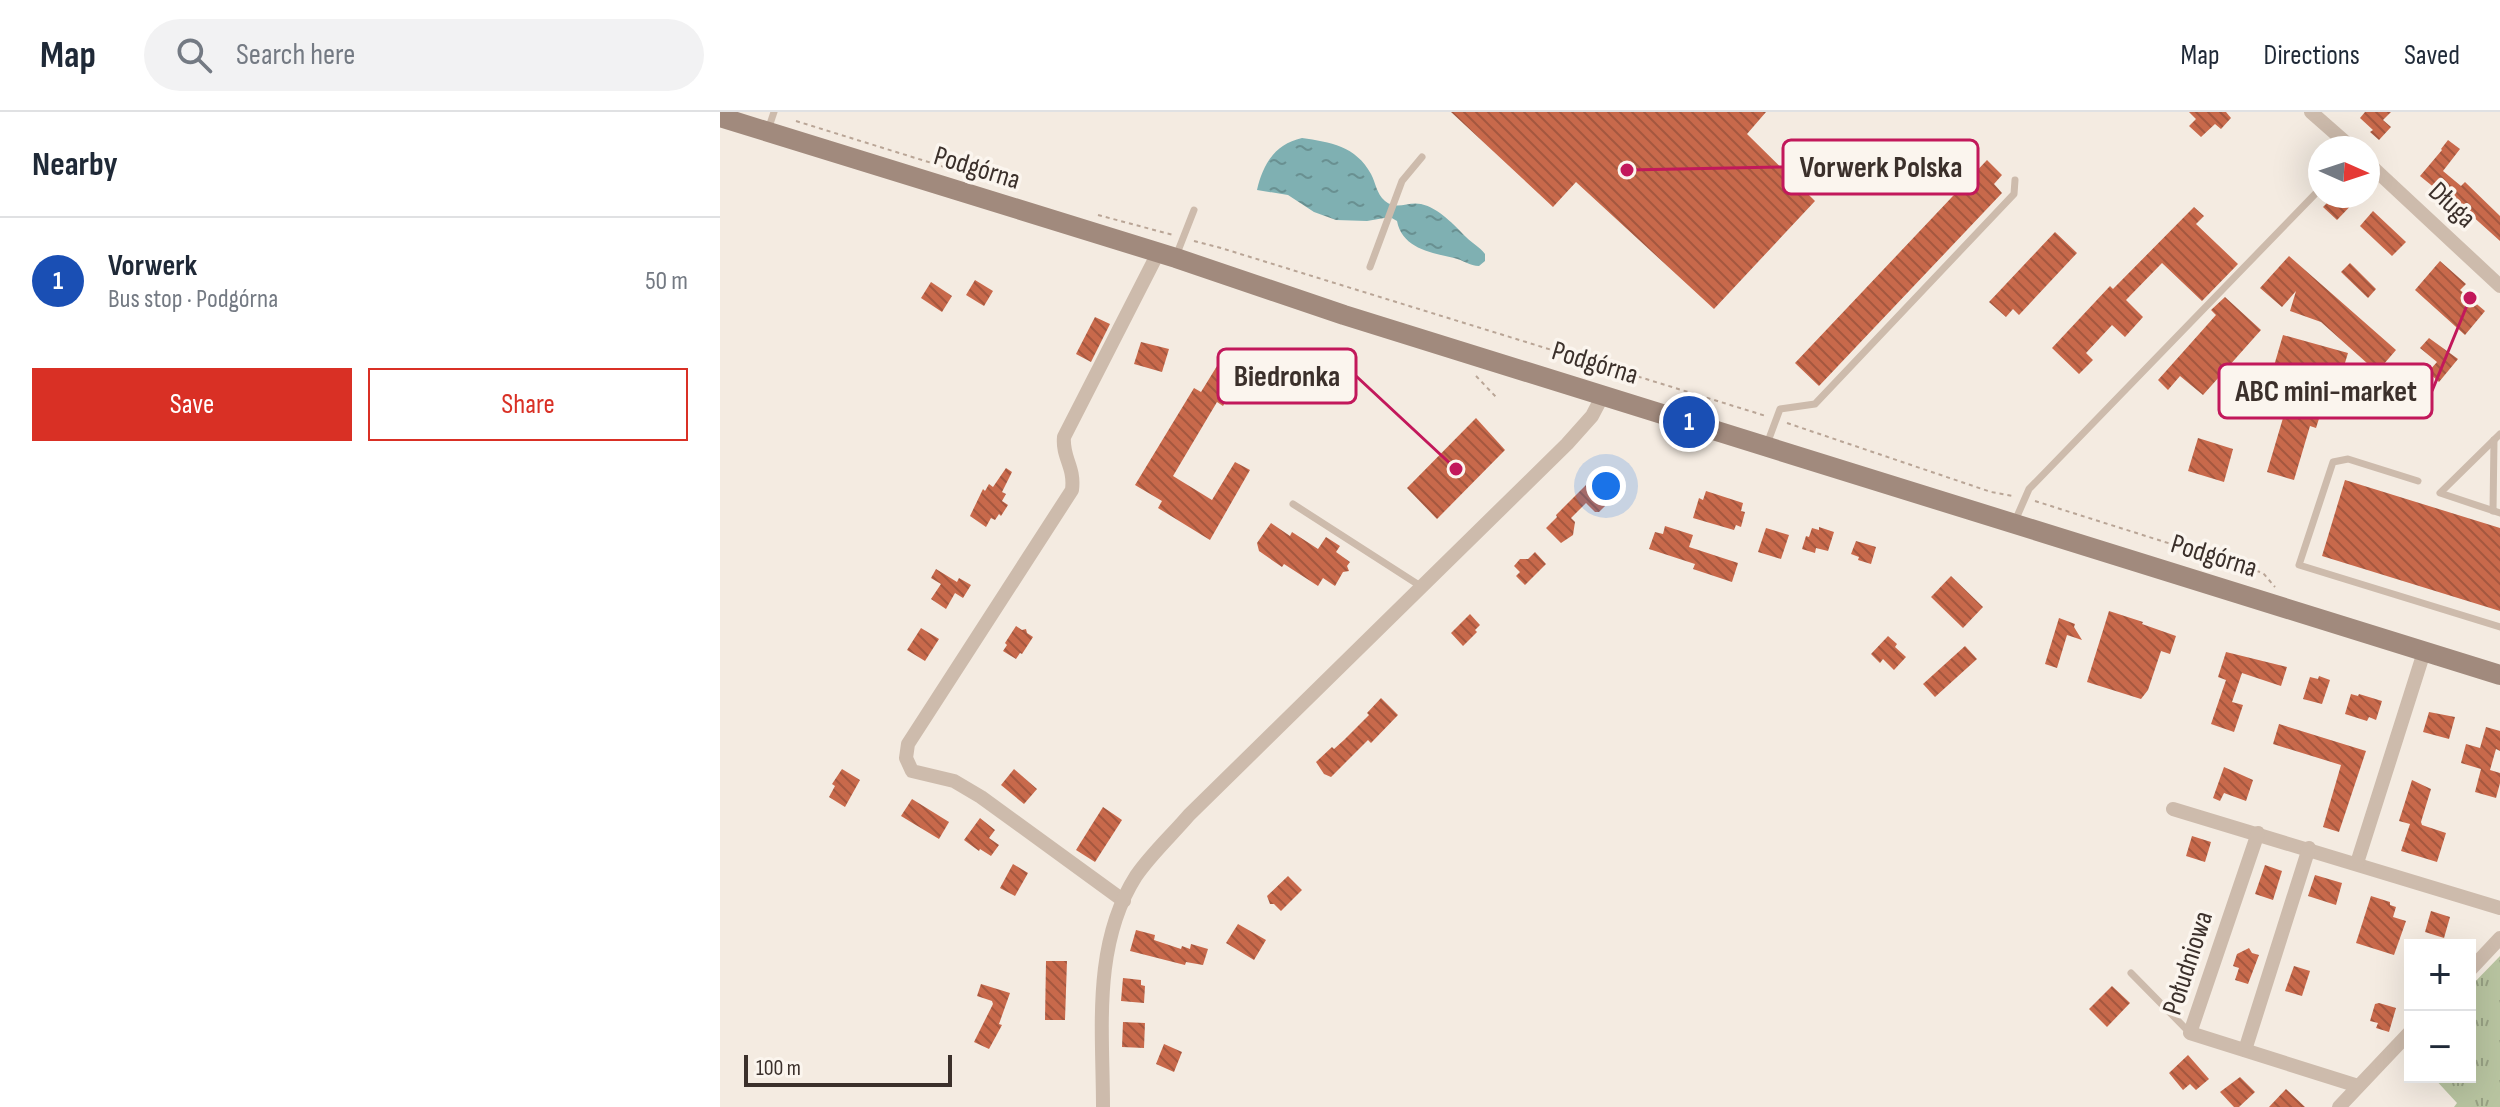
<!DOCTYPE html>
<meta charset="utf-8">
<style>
:root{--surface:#fff;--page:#f2f2f3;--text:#1f2937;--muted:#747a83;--line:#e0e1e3;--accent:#d93025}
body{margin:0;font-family:"Sofia Sans Condensed",sans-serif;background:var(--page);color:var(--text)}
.controls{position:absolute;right:24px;bottom:24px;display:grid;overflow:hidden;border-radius:0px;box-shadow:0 8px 32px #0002}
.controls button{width:72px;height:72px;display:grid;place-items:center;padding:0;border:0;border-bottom:2px solid var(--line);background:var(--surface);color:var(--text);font:40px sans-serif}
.compass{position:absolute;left:1588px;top:24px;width:72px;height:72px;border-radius:50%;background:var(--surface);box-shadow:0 8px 32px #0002;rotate:93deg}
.scale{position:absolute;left:24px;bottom:20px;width:208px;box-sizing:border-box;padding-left:8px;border:4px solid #3b302b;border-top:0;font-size:22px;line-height:28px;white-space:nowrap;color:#3b302b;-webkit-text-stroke:6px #fbf5ee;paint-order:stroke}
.you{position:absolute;left:886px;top:374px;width:28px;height:28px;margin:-20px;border:6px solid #fff;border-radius:50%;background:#1a73e8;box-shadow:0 0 0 12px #1a73e833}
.badge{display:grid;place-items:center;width:52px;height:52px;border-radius:50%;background:var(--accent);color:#fff;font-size:26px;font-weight:700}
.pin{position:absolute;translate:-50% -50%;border:4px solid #fff;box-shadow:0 2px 8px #0006}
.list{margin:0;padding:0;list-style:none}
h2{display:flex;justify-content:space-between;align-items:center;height:104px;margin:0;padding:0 32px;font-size:34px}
h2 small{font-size:26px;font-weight:400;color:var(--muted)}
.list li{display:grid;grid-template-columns:52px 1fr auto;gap:24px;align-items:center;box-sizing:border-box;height:128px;padding:0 32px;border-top:2px solid var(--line)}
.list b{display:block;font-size:30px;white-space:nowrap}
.list p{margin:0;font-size:26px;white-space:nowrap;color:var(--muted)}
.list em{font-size:26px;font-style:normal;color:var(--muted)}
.actions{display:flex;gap:16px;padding:24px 32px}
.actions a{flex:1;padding:18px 0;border:2px solid var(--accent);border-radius:0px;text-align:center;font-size:28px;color:var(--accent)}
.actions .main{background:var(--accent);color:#fff}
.icon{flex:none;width:44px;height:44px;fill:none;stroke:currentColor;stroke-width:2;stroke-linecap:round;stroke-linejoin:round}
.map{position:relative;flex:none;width:1780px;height:995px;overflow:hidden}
header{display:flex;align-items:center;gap:48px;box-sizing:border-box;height:112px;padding:0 40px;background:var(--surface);border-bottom:2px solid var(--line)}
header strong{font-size:38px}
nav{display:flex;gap:44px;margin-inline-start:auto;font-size:28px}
.search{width:560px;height:72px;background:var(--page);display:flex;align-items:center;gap:20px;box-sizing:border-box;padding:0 28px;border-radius:44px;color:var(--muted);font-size:30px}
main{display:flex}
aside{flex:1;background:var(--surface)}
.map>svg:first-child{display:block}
</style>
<header>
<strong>Map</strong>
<div class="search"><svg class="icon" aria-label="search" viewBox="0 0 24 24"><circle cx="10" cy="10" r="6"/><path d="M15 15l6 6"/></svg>Search here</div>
<nav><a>Map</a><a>Directions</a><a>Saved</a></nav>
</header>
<main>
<aside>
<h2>Nearby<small></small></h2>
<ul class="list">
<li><span class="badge" style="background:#1a4fb4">1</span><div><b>Vorwerk</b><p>Bus stop · Podgórna</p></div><em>50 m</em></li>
</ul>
<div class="actions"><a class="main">Save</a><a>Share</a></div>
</aside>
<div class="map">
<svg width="1780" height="995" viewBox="0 0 1780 995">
<defs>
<pattern id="grass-tufts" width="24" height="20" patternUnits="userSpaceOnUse" patternTransform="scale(2)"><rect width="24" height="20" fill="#b8c4a0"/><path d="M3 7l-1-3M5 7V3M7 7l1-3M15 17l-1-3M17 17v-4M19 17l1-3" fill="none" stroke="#97a083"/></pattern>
<pattern id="water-ripples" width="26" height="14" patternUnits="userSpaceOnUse" patternTransform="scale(2)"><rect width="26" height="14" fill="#7fb0b2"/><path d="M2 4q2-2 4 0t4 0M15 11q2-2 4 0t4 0" fill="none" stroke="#699091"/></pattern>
<pattern id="building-back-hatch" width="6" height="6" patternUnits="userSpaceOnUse" patternTransform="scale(2)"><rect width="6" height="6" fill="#c8694b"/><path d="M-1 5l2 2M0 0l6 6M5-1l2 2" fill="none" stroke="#a4573f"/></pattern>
</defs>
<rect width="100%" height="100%" fill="#f4ebe1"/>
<path fill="url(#grass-tufts)" d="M1780,844V995H1734L1737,991L1713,965H1750V875Z"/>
<path fill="url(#water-ripples)" d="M582,26C610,30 636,34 651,62C656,71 656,81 665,89C677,99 688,89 701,92C719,96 734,113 746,125C752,131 760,135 765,142V149L759,154C750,154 743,148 734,146C711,141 682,136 677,109L670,105L647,109L616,108L594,100L568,83L537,78C543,52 555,32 582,26Z"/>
<g fill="url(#building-back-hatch)">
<path d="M731,0H1046L1027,22L1095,89L994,197L856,70L833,95Z"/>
<path d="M1469,0H1506L1511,6L1501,17L1495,12L1481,25L1469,14L1476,7Z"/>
<path d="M1645,0H1671L1663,8L1671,15L1659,28L1650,20L1653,18L1640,6Z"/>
<path d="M1728,28L1740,37L1723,59L1741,74L1745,70L1780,104V129L1719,74L1716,77L1700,64L1722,38L1721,37Z"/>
<path d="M1267,48L1282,63L1274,72L1282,81L1099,274L1075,251Z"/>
<path d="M1614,84H1640L1617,108L1603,95Z"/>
<path d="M1474,95L1484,104L1476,112L1518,152L1482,189L1442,151L1406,188L1423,205L1405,225L1392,213L1366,241L1373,248L1359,262L1332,236L1390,174L1393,177Z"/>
<path d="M1653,99L1686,130L1672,144L1640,114Z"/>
<path d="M1335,120L1357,141L1299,203L1293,197L1286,205L1269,190Z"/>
<path d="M1569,144L1676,238L1657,260L1601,210L1570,199L1576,179L1562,195L1540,176Z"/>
<path d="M1720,149L1746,172L1740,178L1765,199L1745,223L1695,178Z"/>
<path d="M1630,151L1656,177L1648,186L1621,160Z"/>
<path d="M255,168L273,179L264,194L246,183Z"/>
<path d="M211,170L232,184L222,200L201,186Z"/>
<path d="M1505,185L1541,218L1483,283L1460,264L1448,278L1438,268L1496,203L1491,198Z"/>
<path d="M375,205L390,212L371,250L356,242Z"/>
<path d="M1563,223L1628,241L1613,290L1605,288L1596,316L1590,314L1574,368L1547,360L1563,306L1553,303L1561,275L1549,271Z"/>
<path d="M1709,226L1738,247L1719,270L1708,260L1717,250L1700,236Z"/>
<path d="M421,230L449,237L442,260L414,252Z"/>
<path d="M497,254L519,268L503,294L497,290L453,364L492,388L515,350L530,358L490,428L438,396L442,389L415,373L474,276L481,280Z"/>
<path d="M756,306L785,338L717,407L687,376Z"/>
<path d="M1478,326L1513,337L1504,370L1468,359Z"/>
<path d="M286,356L292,360L282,380L286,382L282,389L288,393L281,404L279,402L275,408L271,406L266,415L250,404L263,377L265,379L269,372L273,375Z"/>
<path d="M1625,368L1780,416V499L1602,444Z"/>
<path d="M868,371L890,389L879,400H875L866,391L851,406L855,410L853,423L841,431L826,416L837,405L836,403Z"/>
<path d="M986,379L1023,391L1021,399L1025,400L1021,415L1016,413L1014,418L973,406L979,386L983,388Z"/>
<path d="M551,411L570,424L572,420L598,437L606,425L620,434L616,440L630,450L627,454L629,459L623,460L615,474L603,466L598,474L564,452L562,455L539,439L537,431Z"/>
<path d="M945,414L973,423L969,435L1018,451L1012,470L973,457L975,452L929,437L935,420L943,422Z"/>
<path d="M1099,415L1114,420L1108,439L1096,436L1095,441L1082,437L1086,424L1089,425L1092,416L1099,418Z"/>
<path d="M1046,416L1069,423L1061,447L1038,440Z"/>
<path d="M1136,429L1156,435L1151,452L1138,448L1139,445L1131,442Z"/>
<path d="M815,440L826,452L805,473L796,464L800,460L794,454L800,447H808Z"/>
<path d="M216,457L237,470L239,466L251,473L243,486L235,481L226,497L211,487L221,472L211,466Z"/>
<path d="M1231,464L1263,495L1243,516L1211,485Z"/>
<path d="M1389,499L1423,510L1422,512L1456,524L1450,542L1441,539L1428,578L1421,587L1367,570Z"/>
<path d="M750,502L760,513L755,518L757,520L743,534L731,521Z"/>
<path d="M1339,506L1355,512L1354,515L1362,528L1347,523L1337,556L1325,552Z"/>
<path d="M296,514L302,518L306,517L307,521L313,525L302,542L300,541L296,547L283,539L287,533L285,531Z"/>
<path d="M201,516L219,527L205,549L187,538Z"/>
<path d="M1168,524L1177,532L1175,535L1186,545L1174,558L1163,547L1160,551L1151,542Z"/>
<path d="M1245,534L1257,547L1215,585L1203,572Z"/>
<path d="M1506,540L1567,555L1561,574L1522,561L1512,590L1523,593L1514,620L1491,612L1506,568L1498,565Z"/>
<path d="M1599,564L1610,568L1602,592L1583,587L1590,565L1598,567Z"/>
<path d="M1631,582L1638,584L1639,582L1662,589L1656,608L1649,605L1647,609L1625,602Z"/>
<path d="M661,586L678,603L651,631L648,628L611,665L604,662L596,650L612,635L614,637L624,628L649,603L647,601Z"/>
<path d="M1709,600L1735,605L1729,627L1703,620Z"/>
<path d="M1559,612L1646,639L1619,720L1603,715L1621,653L1553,632Z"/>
<path d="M1766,615L1780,619V639L1776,637L1770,658L1780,661V671L1776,686L1755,680L1761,657L1741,651L1746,632L1760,636Z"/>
<path d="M1504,655L1533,668L1526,689L1504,681L1500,689L1493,686Z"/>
<path d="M122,657L140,668L125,695L109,685L115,674L112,672Z"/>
<path d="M294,657L317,677L304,692L281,673Z"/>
<path d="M1692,668L1711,677L1701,710L1702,713L1726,721L1717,750L1681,739L1690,712L1679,709Z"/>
<path d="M192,687L229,710L219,727L181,704Z"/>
<path d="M383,695L402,708L375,750L356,738Z"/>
<path d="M260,706L275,718L269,726L279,733L271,744L260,737L259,739L244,728Z"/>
<path d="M1472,724L1491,730L1485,750L1466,744Z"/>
<path d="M293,752L308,761L295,784L280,776Z"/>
<path d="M1545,753L1562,759L1553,788L1535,782Z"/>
<path d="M1595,763L1622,771L1616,793L1588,784Z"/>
<path d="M568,764L582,778L561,799L554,792H550L547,784Z"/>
<path d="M1651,784L1670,790V793L1676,795L1673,805L1686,809L1674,843L1636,831Z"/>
<path d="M1711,799L1730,805L1724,826L1705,820Z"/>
<path d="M518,812L546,828L534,848L506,831Z"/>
<path d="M416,818L435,823L434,828L461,837L462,834L470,837L471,832L488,837L483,853L466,850L465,853L410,839Z"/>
<path d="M1529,836L1532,841L1539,843L1528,872L1515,868L1519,856L1513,854L1517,842Z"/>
<path d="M326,849H347L345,908H325Z"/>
<path d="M1574,854L1590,859L1582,884L1565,879Z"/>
<path d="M403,866L421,868V873L425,874L424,891L401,889Z"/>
<path d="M261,872L290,881L279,912L282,913L269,937L254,930L273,892L272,889L257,884Z"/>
<path d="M1392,874L1410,891L1387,915L1369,897Z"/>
<path d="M1659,891L1676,896L1669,920L1656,916L1658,911L1650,909L1655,892Z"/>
<path d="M403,910L425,911L424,936L402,935Z"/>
<path d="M444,932L462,940L454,960L436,952Z"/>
<path d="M1468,943L1489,967L1476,978L1470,972L1463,978L1449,961Z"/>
<path d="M1520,965L1535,980L1519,995H1514L1500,980Z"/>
<path d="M1566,977L1585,995H1549Z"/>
</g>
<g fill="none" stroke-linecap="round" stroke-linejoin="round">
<g stroke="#b9a596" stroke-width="2" stroke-dasharray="4 4" stroke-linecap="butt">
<path d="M76,9L231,57"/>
<path d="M378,103L453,123"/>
<path d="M474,129L501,136L1046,304"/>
<path d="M756,264L777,286"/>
<path d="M1067,311L1271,380L1293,384"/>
<path d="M1315,389L1543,461L1555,475"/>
</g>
<g stroke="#cdbbac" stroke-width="7">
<path d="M48,18L54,0"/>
<path d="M456,144L474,98"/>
<path d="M650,155L682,69L702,45"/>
<path d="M1780,322L1720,381L1780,401"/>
<path d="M1047,332L1060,297L1095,292L1294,82L1295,68"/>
<path d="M1698,369L1628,347L1613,350L1579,453L1780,515"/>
<path d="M573,392L702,475"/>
<path d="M1773,399L1774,328"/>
<path d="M1295,409L1309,377L1600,77"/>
<path d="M1411,861L1470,921"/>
</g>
<g stroke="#cdbbac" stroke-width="14">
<path d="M1591,0L1632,36"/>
<path d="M1648,51L1780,174"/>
<path d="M1453,697L1780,796"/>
<path d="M1538,721L1470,921L1638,974"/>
<path d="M1637,751L1704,540"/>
<path d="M404,789L261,685L234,669L192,659L186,646L188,632L352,378C355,354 342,346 344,325L438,141"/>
<path d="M1750,858L1780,826"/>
<path d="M1525,938L1589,736"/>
<path d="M383,995C383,918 372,833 416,764C431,742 452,723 469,703L847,332L872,304L883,283"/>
<path d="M1619,995L1690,920"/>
</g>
<path stroke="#a18a7d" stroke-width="20" d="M0,5L456,146L624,203L1780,563"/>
</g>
<g text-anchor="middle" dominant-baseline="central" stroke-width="7" stroke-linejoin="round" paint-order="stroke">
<g font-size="28" fill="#3b302b" stroke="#fbf5ee">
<text transform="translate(257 56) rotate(17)">Podgórna</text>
<text transform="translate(1732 93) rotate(43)">Długa</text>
<text transform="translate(875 251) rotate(17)">Podgórna</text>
<text transform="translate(1494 444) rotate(17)">Podgórna</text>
<text transform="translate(1468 851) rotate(-72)">Południowa</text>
</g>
</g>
<path fill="none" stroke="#c2185b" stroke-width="3" d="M907 58L1063 55M736 357L636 264M1750 186L1712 279"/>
<g fill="#c2185b" stroke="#fbf5ee" stroke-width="3">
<circle cx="907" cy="58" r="8"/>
<circle cx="736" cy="357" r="8"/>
<circle cx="1750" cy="186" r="8"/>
</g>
<g fill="#fbf5ee" stroke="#c2185b" stroke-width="3">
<rect x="1063" y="28" width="195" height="54" rx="8"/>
<rect x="498" y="237" width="138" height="54" rx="8"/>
<rect x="1499" y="252" width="213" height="54" rx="8"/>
</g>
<g font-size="30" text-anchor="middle" font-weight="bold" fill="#3b302b">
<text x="1161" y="65">Vorwerk Polska</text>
<text x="567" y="274">Biedronka</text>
<text x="1606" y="289">ABC mini-market</text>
</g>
</svg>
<div class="controls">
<button>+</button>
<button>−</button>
</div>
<svg class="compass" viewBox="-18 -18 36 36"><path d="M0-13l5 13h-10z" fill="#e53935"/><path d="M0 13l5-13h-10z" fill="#747a83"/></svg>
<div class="scale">100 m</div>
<div class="you"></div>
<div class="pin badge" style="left:969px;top:310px;background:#1a4fb4">1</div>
</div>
</main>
